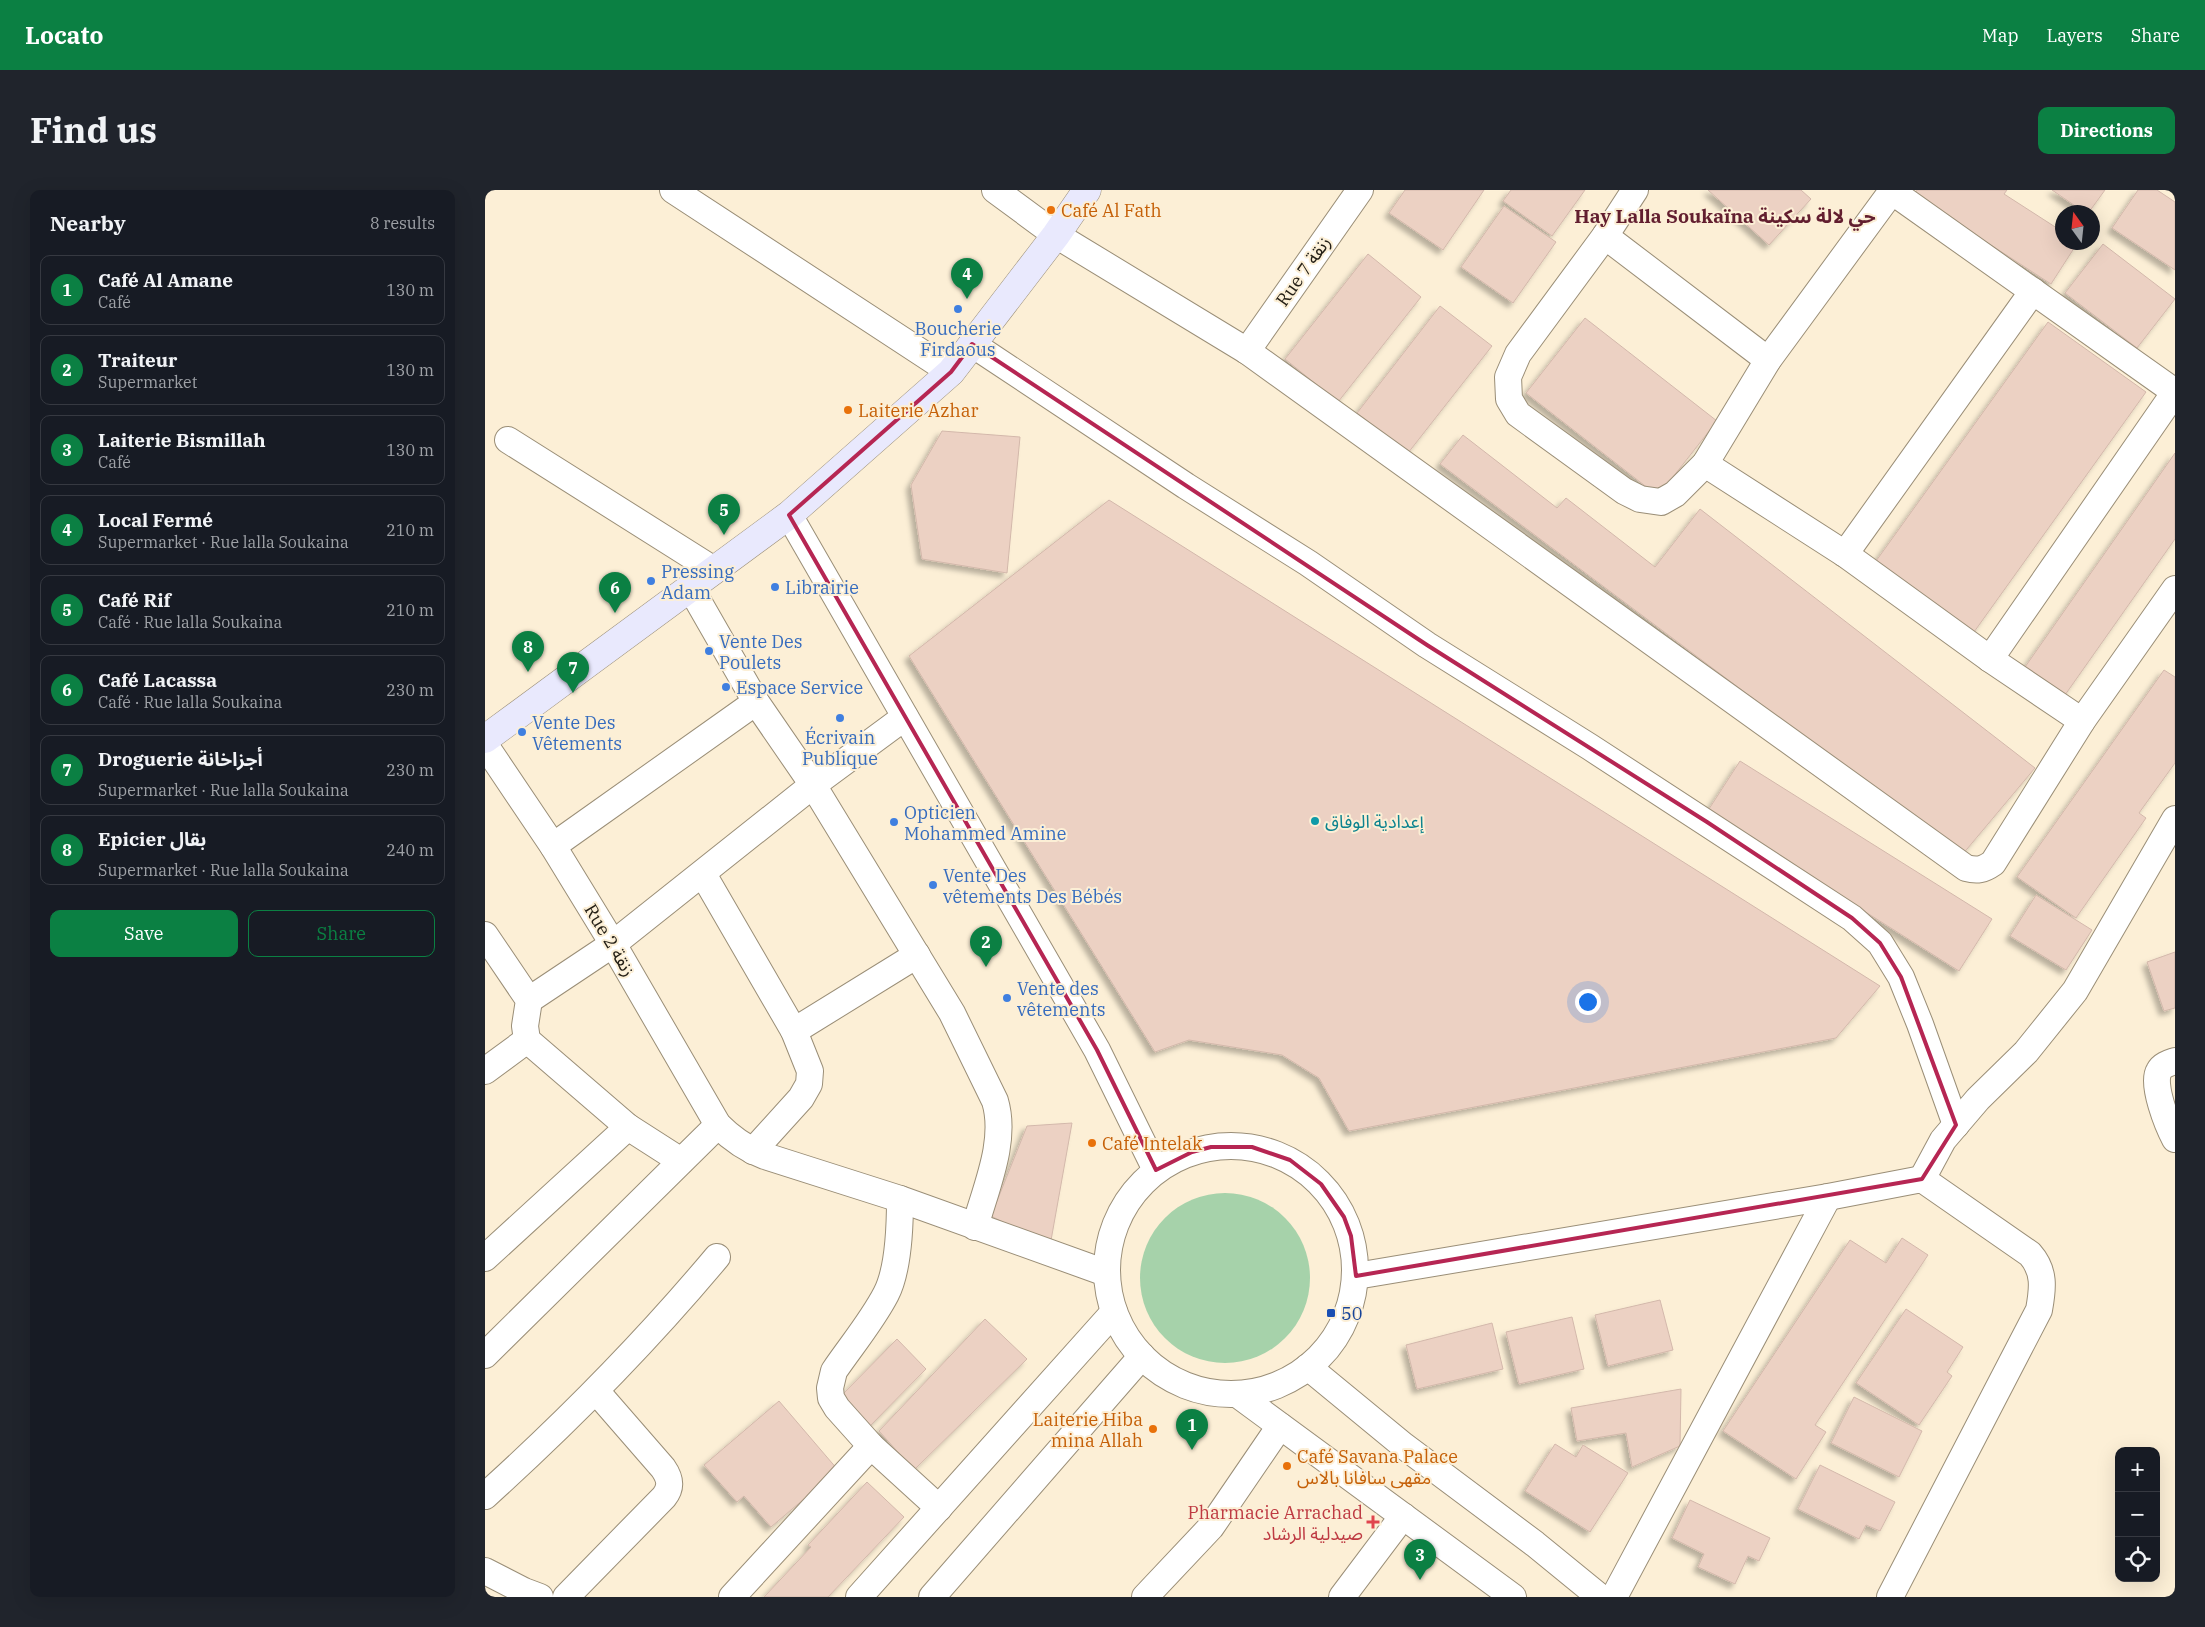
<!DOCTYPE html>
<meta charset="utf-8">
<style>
:root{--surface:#171b24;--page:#20242c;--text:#f1f3f6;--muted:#9ea1a6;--line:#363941;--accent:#0b8043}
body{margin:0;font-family:"IBM Plex Serif","Noto Sans Arabic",serif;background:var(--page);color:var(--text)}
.controls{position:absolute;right:15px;bottom:15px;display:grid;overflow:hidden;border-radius:10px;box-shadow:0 5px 20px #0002}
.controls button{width:45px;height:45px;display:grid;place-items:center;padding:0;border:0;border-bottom:1px solid var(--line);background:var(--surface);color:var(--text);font:25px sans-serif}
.compass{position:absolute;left:1570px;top:15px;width:45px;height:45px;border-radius:50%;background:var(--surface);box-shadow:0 5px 20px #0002;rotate:345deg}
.you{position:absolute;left:1102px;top:811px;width:18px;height:18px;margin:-12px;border:4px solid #fff;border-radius:50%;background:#1a73e8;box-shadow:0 0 0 8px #1a73e833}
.badge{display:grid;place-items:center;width:32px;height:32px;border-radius:50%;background:var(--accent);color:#fff;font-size:16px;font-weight:700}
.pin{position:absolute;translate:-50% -41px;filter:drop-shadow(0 1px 2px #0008)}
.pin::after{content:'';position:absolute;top:26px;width:18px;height:15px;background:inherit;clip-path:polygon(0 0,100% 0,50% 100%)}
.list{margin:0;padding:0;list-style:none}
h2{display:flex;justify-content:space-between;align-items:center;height:65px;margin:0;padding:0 20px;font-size:21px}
h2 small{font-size:16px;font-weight:400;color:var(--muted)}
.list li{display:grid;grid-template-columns:32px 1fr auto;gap:15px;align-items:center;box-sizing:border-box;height:70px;margin:0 10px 10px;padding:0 10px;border:1px solid var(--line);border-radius:10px}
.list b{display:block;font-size:19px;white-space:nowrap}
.list p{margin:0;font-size:16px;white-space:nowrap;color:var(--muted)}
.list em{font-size:16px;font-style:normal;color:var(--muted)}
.actions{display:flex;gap:10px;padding:15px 20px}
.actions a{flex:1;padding:11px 0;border:1px solid var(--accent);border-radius:10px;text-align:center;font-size:18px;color:var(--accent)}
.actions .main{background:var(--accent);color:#fff}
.icon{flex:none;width:28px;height:28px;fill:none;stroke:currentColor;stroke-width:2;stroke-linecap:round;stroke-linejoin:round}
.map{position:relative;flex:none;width:1690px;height:1407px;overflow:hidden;border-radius:10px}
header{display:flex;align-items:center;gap:30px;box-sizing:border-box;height:70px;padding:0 25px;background:var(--accent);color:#fff}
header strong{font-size:24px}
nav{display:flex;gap:28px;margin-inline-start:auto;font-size:18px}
.intro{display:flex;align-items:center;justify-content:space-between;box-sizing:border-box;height:120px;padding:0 30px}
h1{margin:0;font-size:35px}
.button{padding:12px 22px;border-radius:10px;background:var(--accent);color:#fff;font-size:18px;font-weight:700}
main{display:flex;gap:30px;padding:0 30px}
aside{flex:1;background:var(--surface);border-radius:10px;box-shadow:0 5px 20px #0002}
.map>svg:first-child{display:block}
</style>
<header>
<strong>Locato</strong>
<nav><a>Map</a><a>Layers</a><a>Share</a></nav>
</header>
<div class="intro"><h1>Find us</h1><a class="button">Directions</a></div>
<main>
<aside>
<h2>Nearby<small>8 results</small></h2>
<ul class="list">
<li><span class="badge">1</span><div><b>Café Al Amane</b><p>Café</p></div><em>130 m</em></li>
<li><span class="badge">2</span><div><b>Traiteur</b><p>Supermarket</p></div><em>130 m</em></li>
<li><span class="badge">3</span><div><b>Laiterie Bismillah</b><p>Café</p></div><em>130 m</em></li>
<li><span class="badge">4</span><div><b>Local Fermé</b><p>Supermarket · Rue lalla Soukaina</p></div><em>210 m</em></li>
<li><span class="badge">5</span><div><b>Café Rif</b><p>Café · Rue lalla Soukaina</p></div><em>210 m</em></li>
<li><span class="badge">6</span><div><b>Café Lacassa</b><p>Café · Rue lalla Soukaina</p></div><em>230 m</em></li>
<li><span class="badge">7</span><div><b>Droguerie أجزاخانة</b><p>Supermarket · Rue lalla Soukaina</p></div><em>230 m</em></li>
<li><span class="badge">8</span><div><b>Epicier بقال</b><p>Supermarket · Rue lalla Soukaina</p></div><em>240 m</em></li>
</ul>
<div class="actions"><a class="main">Save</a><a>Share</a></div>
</aside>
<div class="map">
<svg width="1690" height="1407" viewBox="0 0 1690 1407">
<defs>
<filter id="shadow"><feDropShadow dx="-4.5" dy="4.5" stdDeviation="2.5" flood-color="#0004"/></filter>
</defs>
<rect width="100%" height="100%" fill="#fcefd6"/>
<circle fill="#a6d2aa" cx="740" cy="1088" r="85"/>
<g fill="#ecd1c3" stroke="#d3b8ab" filter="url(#shadow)">
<path d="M920,0H999L958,60L904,23Z"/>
<path d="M1026,0H1100L1067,46L1018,11Z"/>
<path d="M1223,0H1316L1326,9L1284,55Z"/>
<path d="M1432,0H1522L1519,4L1578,42V52H1593L1566,94L1429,5Z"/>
<path d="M1567,0H1620L1604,22H1599Z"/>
<path d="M1653,0H1672L1690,12V80L1627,38Z"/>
<path d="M1019,16L1071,52L1028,113L976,77Z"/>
<path d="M1618,54L1690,109L1652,158L1580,103Z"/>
<path d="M883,64L936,107L853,212L800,169Z"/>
<path d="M955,116L1007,156L923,263L872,223Z"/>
<path d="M1100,128L1232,231L1173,306L1041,203Z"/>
<path d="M1563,132L1661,202L1489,442L1391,371Z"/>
<path d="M457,241L535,247L522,383L437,369L426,295Z"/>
<path d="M978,245L1072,318L1081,308L1170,377L1215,319L1550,578L1477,665L955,274Z"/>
<path d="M1690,263V349L1580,505L1540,477Z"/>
<path d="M624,310L1395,796L1351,848L864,941L834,888L797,865L704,850L670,862L424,466Z"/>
<path d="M1679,480L1690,487V573L1654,623L1661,628L1591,728L1532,687Z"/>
<path d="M1255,571L1507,729L1474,781L1222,622Z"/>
<path d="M1551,705L1607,740L1581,780L1525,746Z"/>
<path d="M1690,762V818L1679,821L1662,772Z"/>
<path d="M587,933L565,1056L506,1026L542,936Z"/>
<path d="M1417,1048L1443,1065L1330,1235L1341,1242L1311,1289L1238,1241L1365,1050L1401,1073Z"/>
<path d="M1175,1110L1188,1160L1123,1176L1110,1125Z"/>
<path d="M1421,1119L1478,1157L1462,1182L1467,1186L1434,1235L1371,1193Z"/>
<path d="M1087,1127L1099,1179L1034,1194L1021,1142Z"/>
<path d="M500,1129L542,1169L429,1280L394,1241Z"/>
<path d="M1007,1133L1018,1179L932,1199L921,1155Z"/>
<path d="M412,1149L441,1179L385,1236L355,1207Z"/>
<path d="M1196,1199L1195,1256L1147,1277L1141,1243L1092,1251L1086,1218Z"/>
<path d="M1369,1207L1437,1241L1414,1287L1346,1253Z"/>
<path d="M294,1211L353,1280L286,1337L259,1306L252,1312L219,1275Z"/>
<path d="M1070,1254L1091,1267L1098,1255L1143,1283L1105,1342L1040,1301Z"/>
<path d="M1335,1275L1410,1312L1395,1341L1381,1335L1374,1349L1313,1319Z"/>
<path d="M382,1292L419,1327L343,1407H279L326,1357L323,1355Z"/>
<path d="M1205,1310L1285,1348L1274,1371L1263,1366L1250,1394L1213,1377L1219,1364L1187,1348Z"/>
</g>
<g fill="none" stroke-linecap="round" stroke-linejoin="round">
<g stroke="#9a8e77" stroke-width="28">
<g id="street">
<path d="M188,0L466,182"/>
<path d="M510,0L571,45L762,161L1481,678C1492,681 1498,680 1508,673L1597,531L1690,399"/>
<path d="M1150,0L1120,46L1033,164L1023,187L1024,209L1033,224L1139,301L1155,309L1176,312L1190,304L1220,274L1283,170L1407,1"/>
<path d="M1405,0L1690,202"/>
<path d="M1120,46L1283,170"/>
<path d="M487,154L701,296L823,373L942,455L1105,557L1367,728L1395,753L1416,787L1435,834L1471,935"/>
<path d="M762,161L875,0"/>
<path d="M23,250L229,380"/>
<path d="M1220,274L1360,364L1505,469L1597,531"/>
<path d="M304,325L612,860L671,980"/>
<path d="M1360,364L1548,101"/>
<path d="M205,397L271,512L328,595L467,823L510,911C522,951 501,997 490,1037"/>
<path d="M1505,469L1690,202"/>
<path d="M0,555L68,656L128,754L233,935C247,949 261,959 280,966L415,1009L621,1083"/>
<path d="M68,656L271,512"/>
<path d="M218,684L309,841L325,881L324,894L316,908L268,961"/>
<path d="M0,745L44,810L40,836L42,850L143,937L196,971"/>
<path d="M44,810L128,754L328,595L420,527"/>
<path d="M309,841L432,765"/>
<path d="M1690,871C1684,873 1677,875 1674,881C1666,894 1683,936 1690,949"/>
<path d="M0,881L42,850"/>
<circle cx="746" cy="1080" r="124"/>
<path d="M1437,989L1458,950L1493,909L1541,862L1590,801L1690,629"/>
<path d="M415,1009C415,1036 414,1079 401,1104C387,1131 366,1156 349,1181L345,1198L346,1208L352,1218L386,1256L454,1318"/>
<path d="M0,1068L143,937"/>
<path d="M871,1086L1343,1007L1437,989L1545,1064C1560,1081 1558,1098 1554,1120L1405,1407"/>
<path d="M0,1165L233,935"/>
<path d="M823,1177L919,1256L1050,1354L1115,1407"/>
<path d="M752,1204L1028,1407"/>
<path d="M0,1306C83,1231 160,1153 232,1067"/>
<path d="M0,1381L39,1401L55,1407"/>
<path d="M81,1407L179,1307C187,1297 185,1288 178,1278L111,1201"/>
<path d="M247,1407L386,1256"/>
<path d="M374,1407L629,1122"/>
<path d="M447,1407L657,1166"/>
<path d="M660,1407L726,1337L795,1236"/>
<path d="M857,1407L918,1326"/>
<path d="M1129,1407L1343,1007"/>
</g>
</g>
<g stroke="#9a8e77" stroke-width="29">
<path id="secondary" d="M0,549L304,325L466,182L571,45L602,0"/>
</g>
<use href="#street" stroke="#fff" stroke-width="26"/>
<use href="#secondary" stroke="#e9e9fd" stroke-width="28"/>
</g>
<path fill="none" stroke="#b62653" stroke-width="4" stroke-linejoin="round" d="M487,154L942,455L1222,632L1367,728L1395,753L1416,787L1471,935L1437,989L871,1086L866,1046L859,1027L836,994L805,970L767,957H726L707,962L671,980L612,860L304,325L466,182Z"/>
<g fill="#e8710a" stroke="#fcefd6" stroke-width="2">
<circle cx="566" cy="20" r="5"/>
<circle cx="363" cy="220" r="5"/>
<circle cx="607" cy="953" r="5"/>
<circle cx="668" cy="1239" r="5"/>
<circle cx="802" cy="1276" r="5"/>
</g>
<g fill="#3f7fe0" stroke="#fcefd6" stroke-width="2">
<circle cx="473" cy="119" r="5"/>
<circle cx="166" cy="391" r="5"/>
<circle cx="290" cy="397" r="5"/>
<circle cx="224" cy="461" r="5"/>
<circle cx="241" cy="497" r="5"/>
<circle cx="355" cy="528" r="5"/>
<circle cx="37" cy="542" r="5"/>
<circle cx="409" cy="632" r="5"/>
<circle cx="448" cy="695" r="5"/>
<circle cx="522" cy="808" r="5"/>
</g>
<circle fill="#0f9aa8" stroke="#fcefd6" stroke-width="2" cx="830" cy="631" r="5"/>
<rect fill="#1a4fb4" stroke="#fcefd6" stroke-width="2" x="841" y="1118" width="10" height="10" rx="2.5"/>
<path fill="#e0444e" stroke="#fcefd6" stroke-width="2" d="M885.5 1324.5h5v5h5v5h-5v5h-5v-5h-5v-5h5z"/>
<g text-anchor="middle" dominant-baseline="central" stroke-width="4" stroke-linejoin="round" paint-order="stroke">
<g font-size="18" fill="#c56008" stroke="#fcefd6" text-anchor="start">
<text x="576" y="20">Café Al Fath</text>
<text x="373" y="220">Laiterie Azhar</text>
<text x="617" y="953">Café Intelak</text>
<text x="658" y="1229" text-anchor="end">Laiterie Hiba<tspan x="658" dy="21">mina Allah</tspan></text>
<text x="812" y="1266">Café Savana Palace<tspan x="812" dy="21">مقهى سافانا بالاس</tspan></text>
</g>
<g font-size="18" fill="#252017" stroke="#fcefd6">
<text transform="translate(818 81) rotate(-55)">Rue 7 زنقة</text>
<text transform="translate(125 750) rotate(59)">Rue 2 زنقة</text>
</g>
<g font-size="18" fill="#366cbe" stroke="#fcefd6" text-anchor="start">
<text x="473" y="138" text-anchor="middle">Boucherie<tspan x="473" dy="21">Firdaous</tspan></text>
<text x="176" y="381">Pressing<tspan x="176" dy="21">Adam</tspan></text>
<text x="300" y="397">Librairie</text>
<text x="234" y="451">Vente Des<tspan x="234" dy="21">Poulets</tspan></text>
<text x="251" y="497">Espace Service</text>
<text x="47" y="532">Vente Des<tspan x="47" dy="21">Vêtements</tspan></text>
<text x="355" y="547" text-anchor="middle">Écrivain<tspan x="355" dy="21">Publique</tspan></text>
<text x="419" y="622">Opticien<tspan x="419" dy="21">Mohammed Amine</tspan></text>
<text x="458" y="685">Vente Des<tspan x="458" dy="21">vêtements Des Bébés</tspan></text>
<text x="532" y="798">Vente des<tspan x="532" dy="21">vêtements</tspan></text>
</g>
<g font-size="18" fill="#0d838f" stroke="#fcefd6" text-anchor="start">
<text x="840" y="631">إعدادية الوفاق</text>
</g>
<g font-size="18" fill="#164399" stroke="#fcefd6" text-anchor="start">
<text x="856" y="1123">50</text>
</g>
<g font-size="18" fill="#be3a42" stroke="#fcefd6" text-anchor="end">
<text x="878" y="1322">Pharmacie Arrachad<tspan x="878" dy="21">صيدلية الرشاد</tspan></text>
</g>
<g font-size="19" font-weight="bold" fill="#621e2f" stroke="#fcefd6">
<text x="1240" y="26">Hay Lalla Soukaïna حي لالة سكينة</text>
</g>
</g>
</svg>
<div class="controls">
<button>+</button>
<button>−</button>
<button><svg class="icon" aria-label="locate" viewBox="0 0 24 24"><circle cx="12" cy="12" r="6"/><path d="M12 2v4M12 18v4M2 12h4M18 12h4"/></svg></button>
</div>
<svg class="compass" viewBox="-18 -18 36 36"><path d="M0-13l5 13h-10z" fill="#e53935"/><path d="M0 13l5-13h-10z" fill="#9ea1a6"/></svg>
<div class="you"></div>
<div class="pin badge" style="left:707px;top:1260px">1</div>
<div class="pin badge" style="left:501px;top:777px">2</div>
<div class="pin badge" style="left:935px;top:1390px">3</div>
<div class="pin badge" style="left:482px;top:109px">4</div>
<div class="pin badge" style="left:239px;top:345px">5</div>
<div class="pin badge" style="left:130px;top:423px">6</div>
<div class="pin badge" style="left:88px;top:503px">7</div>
<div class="pin badge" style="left:43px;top:482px">8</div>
</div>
</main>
